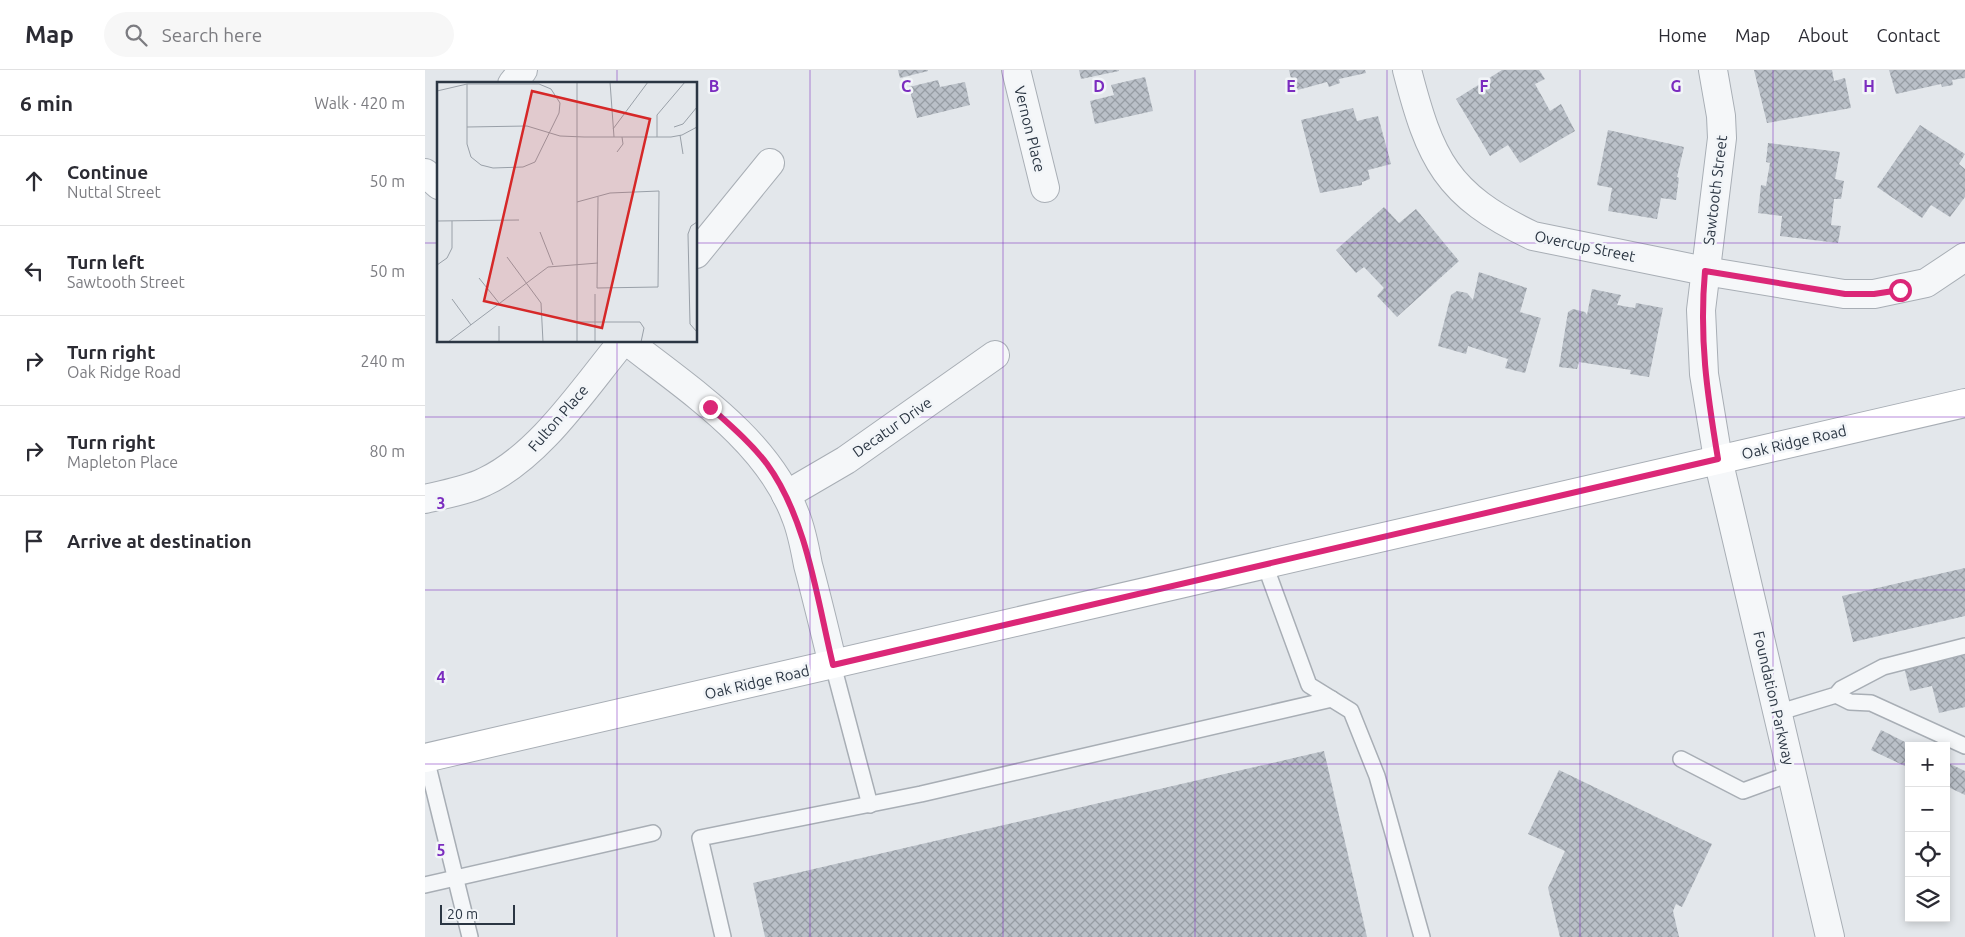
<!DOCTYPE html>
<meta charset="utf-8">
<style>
:root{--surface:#fff;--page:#f7f7f7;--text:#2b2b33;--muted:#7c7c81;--line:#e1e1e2}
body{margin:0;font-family:Ubuntu,sans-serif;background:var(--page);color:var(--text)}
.controls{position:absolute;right:15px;bottom:15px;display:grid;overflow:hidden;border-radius:0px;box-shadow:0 2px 8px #0003}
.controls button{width:45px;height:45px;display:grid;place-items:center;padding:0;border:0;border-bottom:1px solid var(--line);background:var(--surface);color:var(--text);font:25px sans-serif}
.scale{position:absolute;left:15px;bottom:12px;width:75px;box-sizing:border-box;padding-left:5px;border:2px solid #2b3643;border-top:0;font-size:14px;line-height:18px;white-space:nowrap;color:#2b3643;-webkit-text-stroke:4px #f2f5f8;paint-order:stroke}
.stop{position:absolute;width:15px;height:15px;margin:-11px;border:4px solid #db2777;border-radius:50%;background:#fff}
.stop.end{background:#db2777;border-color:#fff;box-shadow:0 1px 5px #0008}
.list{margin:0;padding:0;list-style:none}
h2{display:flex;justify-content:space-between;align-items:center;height:65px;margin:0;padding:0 20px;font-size:21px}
h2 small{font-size:16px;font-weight:400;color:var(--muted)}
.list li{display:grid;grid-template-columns:32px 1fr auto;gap:15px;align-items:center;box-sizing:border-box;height:90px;padding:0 20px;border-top:1px solid var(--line)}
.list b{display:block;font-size:19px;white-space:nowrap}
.list p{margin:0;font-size:16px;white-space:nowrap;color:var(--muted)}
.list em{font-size:16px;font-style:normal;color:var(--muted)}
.icon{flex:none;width:28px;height:28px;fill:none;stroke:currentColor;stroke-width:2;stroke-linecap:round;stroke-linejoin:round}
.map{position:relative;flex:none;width:1540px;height:867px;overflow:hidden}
header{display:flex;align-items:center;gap:30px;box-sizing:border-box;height:70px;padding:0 25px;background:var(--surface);border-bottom:1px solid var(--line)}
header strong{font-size:24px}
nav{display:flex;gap:28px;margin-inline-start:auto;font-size:18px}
.search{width:350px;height:45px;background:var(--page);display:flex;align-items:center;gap:12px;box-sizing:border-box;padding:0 18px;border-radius:28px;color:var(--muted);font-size:19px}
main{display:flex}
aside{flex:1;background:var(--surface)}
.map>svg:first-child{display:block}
</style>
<header>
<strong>Map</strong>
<div class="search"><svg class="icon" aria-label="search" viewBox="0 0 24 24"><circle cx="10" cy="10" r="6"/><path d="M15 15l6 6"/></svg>Search here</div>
<nav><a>Home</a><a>Map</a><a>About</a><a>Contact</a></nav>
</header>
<main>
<aside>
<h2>6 min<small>Walk · 420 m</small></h2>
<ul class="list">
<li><svg class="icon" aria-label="ahead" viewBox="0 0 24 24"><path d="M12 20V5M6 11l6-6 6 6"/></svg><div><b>Continue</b><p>Nuttal Street</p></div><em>50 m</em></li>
<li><svg class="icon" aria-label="left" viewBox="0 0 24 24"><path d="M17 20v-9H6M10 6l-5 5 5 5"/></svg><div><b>Turn left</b><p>Sawtooth Street</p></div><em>50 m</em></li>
<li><svg class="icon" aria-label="right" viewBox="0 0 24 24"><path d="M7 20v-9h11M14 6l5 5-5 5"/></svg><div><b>Turn right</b><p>Oak Ridge Road</p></div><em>240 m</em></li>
<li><svg class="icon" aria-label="right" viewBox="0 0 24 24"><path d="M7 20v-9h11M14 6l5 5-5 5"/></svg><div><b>Turn right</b><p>Mapleton Place</p></div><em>80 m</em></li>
<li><svg class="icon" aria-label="arrive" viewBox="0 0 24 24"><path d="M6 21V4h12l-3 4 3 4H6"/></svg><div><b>Arrive at destination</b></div></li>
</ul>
</aside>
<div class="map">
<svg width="1540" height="867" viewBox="0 0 1540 867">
<defs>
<pattern id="building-cross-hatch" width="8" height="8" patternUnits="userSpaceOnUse" patternTransform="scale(1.25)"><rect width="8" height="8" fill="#bac0c8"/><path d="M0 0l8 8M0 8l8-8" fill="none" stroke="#979da4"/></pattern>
</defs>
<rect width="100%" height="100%" fill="#e3e7eb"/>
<g fill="url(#building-cross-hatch)">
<path d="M473,0H503V1L475,8Z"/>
<path d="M654,0H694V1L656,9Z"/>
<path d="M864,0H940L941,3L914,9L915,13L904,17L902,12L869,21Z"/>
<path d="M1077,0H1114L1120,9L1110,14L1125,41L1136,34L1150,61L1095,93L1083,75L1065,86L1031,29Z"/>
<path d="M1329,0H1407L1409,11L1420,8L1426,38L1342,53Z"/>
<path d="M1464,0H1540V8L1527,10L1528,15L1517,17L1516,14L1471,24Z"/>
<path d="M720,7L728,41L670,54L665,31L689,25L686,15Z"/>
<path d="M513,10L515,17L540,12L545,35L492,48L484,17Z"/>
<path d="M928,38L932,51L953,46L966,94L943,100L945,109L937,112V115L895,123L876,50Z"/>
<path d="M1495,55L1540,84L1534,94L1540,99V127L1525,147L1506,135L1497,148L1452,117Z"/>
<path d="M1183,60L1259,77L1252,107L1254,108L1251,130L1236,128L1232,149L1183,141L1187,118L1172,115Z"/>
<path d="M1343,73L1415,82L1410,109L1419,111L1416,129H1409L1406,155L1416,156L1413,173L1355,166L1357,146L1333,143L1336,115L1341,116L1345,93L1341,92Z"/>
<path d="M959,137L974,153L991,139L1034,191L972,247L952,226L959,218L939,197L931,203L911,180Z"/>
<path d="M1054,202L1102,218L1095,242L1116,248L1100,303L1080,298L1083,289L1043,276L1041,284L1013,276L1026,225L1032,221L1042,223L1048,230Z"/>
<path d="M1167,219L1196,225L1192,235L1210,238L1211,233L1238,238L1224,307L1205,304L1206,300L1154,292L1152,299L1134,297L1143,242L1148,239L1160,242L1162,245Z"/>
<path d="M1540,498V546L1428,572L1417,526Z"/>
<path d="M1540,579V637L1514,643L1507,616L1485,621L1478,593Z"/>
<path d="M1456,660L1488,676H1484V698L1446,680Z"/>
<path d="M899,681L942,867H340L328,813Z"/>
<path d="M1521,692L1540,701V725L1521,716Z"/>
<path d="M1134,700L1287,774L1257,837L1251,834L1248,841L1254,867H1135L1123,818L1140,781L1103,764Z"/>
</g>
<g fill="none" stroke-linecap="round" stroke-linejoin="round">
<g stroke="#a8aeb5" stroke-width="18">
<g id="lane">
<path d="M840,495L884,615L926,641L952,706L997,867"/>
<path d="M408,595L445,735"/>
<path d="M1411,625L1425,632L1446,633L1540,676"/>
<path d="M1352,643L1411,625L1416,619L1458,597L1540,576"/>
<path d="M1,688L45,867"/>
<path d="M1256,689L1318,721L1367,703"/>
<path d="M0,815L228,763"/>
<path d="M298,867L275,768L496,724L907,629"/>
</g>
</g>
<g stroke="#a8aeb5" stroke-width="30">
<g id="street">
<path d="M591,0L620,118"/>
<path d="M982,0C1005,89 1021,125 1108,166L1280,201L1419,224H1449L1501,213L1540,187"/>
<path d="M1288,0L1296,46L1297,68L1276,240L1279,304L1293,389L1405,867"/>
<path d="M87,14L98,0"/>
<path d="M0,103L14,115"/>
<path d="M271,184L345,93"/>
<path d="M202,271C264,320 343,370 371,447C377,462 380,479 383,495C392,528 400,562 408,595"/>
<path d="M361,425L421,390L570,285"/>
<path d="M0,429C19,424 41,421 59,412C115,386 159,318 198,271"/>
</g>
</g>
<g stroke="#a8aeb5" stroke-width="30">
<path id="secondary" d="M0,688L1540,333"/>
</g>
<use href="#lane" stroke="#f5f7f9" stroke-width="15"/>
<use href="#street" stroke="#f5f7f9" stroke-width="28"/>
<use href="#secondary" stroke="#fff" stroke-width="28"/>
</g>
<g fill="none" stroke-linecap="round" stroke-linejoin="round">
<path stroke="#db2777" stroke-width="6" d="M285,337C305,355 326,373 342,394C382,449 392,529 408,595L1293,389C1282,323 1274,268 1280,201L1420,224H1449L1475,220"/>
</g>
<path fill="none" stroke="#7b2cbf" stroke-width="1" stroke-opacity="0.55" d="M192,0V14M385,0V867M578,0V867M770,0V867M962,0V867M1155,0V867M1348,0V867M0,173H14M271,173H1540M192,271V867M0,347H1540M0,520H1540M0,694H1484M1521,694H1540"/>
<g text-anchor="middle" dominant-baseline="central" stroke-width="5" stroke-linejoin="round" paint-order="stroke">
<g font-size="15" fill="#2b3643" stroke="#f2f5f8">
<text transform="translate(605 59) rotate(76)">Vernon Place</text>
<text transform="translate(1290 120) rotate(-83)">Sawtooth Street</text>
<text transform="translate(1160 176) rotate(12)">Overcup Street</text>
<text transform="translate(133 348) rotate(-49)">Fulton Place</text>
<text transform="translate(467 357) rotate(-35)">Decatur Drive</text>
<text transform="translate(1369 372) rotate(-13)">Oak Ridge Road</text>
<text transform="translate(332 612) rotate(-13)">Oak Ridge Road</text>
<text transform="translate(1349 628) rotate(77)">Foundation Parkway</text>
</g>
</g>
<g transform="translate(12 12)">
<rect width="260" height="260" fill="#e3e7eb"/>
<path fill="none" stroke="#99a0a8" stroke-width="1" d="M173,0L177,55M0,9L30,2H102L114,7L123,21L122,31L98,80L86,85L56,86L44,83L34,75L30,62V2M30,45L90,44L123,54L147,55H234L245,53L260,45M237,45L246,42L260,25M176,47L211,0M243,53L246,72M220,55V33L248,0M180,70L186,62L185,55M140,120L173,111L222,109L221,205L160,206L161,115M0,139L82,138M260,140L254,144L251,152L253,242L260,250M103,150L116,183M70,175L104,221L106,260M0,183L10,176L15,166V139M42,196L62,221M158,212V260M15,217L34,243M140,240H203L207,246L204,260M62,244V260M11,260L111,185L161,181M140,260V0"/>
<path fill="#d62828" fill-opacity="0.15" stroke="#d62828" stroke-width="2.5" d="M95,9L213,37L165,246L47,219Z"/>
<rect width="260" height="260" fill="none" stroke="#2b3643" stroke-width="2.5"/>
</g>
<g font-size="16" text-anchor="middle" font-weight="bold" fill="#7b2cbf" stroke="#f2f5f8" stroke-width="5" stroke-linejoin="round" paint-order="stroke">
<text x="289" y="22">B</text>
<text x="481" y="22">C</text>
<text x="674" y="22">D</text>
<text x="866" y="22">E</text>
<text x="1059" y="22">F</text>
<text x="1251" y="22">G</text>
<text x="1444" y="22">H</text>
<text x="16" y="439">3</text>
<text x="16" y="613">4</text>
<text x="16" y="786">5</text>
</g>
</svg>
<div class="controls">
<button>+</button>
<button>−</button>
<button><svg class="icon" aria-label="locate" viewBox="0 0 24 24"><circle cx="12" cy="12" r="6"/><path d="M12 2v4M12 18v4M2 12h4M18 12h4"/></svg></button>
<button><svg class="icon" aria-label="layers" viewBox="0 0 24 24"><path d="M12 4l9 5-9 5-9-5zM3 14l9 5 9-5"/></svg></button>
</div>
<div class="scale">20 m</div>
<div class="stop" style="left:1475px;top:220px"></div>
<div class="stop end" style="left:285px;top:337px"></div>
</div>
</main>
